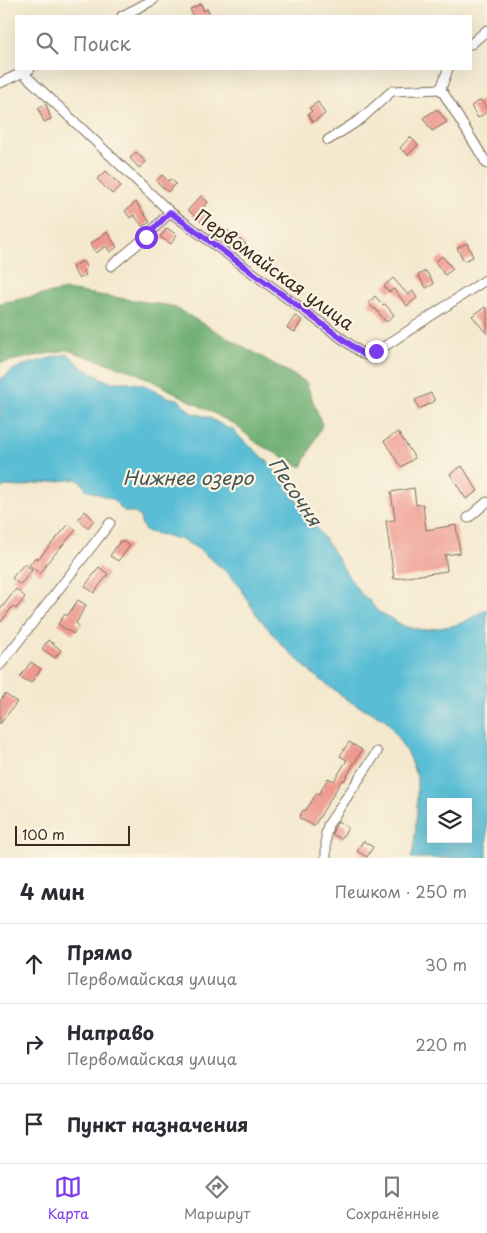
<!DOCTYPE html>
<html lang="ru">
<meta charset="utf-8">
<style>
:root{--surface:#fff;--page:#f2f2f3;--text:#2b2b33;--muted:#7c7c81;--line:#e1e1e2;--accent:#7c3aed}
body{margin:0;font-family:"Playpen Sans",sans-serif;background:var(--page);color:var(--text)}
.controls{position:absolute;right:15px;bottom:15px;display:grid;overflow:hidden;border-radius:0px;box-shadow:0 5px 20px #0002}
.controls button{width:45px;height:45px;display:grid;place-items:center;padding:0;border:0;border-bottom:1px solid var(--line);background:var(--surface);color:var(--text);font:25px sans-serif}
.scale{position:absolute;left:15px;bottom:12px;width:115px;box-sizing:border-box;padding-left:5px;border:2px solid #3b2a1e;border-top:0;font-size:14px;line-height:18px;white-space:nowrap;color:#3b2a1e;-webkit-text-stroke:4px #fcf5e5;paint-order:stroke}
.stop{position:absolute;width:15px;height:15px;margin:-11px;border:4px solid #7c3aed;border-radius:50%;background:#fff}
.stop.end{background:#7c3aed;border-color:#fff;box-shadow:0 1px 5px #0008}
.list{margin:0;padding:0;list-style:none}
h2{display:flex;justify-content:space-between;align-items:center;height:65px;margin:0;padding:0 20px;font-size:21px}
h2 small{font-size:16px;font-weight:400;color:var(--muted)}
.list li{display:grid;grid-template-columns:32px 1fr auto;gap:15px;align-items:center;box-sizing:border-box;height:80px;padding:0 20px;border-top:1px solid var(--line)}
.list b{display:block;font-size:19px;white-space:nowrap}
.list p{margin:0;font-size:16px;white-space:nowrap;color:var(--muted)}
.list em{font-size:16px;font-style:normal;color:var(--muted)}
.icon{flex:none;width:28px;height:28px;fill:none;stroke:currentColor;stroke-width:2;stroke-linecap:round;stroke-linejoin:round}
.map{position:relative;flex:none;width:487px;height:858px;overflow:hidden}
.search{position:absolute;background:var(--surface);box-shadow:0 5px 20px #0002;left:15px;right:15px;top:15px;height:55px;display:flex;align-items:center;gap:12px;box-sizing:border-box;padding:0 18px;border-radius:0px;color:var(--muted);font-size:19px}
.sheet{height:305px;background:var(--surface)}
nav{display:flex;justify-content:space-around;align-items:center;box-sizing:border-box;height:70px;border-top:1px solid var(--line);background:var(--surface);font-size:14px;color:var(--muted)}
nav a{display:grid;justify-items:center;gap:2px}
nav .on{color:var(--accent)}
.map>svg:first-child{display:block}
</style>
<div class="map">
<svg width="487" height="858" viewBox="0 0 487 858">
<rect width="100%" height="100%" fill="#fcf5e5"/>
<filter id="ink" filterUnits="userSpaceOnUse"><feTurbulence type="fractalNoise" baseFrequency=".02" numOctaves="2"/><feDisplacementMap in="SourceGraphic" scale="10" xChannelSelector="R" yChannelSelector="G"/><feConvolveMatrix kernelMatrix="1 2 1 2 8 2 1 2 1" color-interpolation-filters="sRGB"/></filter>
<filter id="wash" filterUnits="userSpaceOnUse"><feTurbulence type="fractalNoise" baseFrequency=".0096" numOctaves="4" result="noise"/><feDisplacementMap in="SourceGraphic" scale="20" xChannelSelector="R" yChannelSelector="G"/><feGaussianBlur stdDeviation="1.12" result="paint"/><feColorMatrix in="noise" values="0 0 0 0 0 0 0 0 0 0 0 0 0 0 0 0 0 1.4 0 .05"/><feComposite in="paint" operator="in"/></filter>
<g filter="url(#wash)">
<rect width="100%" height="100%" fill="#f4e9cf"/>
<path fill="#6dae72" stroke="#546c48" d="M66,290L172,306L306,382L322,425L302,467L258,444L234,424L137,373L67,350L0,363V303Z"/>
<path fill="#58bdd5" stroke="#4a747a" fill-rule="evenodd" d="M68,354L83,368L109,382H129L147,386L167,397L178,399L192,413L208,417L227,428L233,429C243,443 258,451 270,464L329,545L350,579L362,595L370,601L377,611L406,627L423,630L452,626L464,622L487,609V858H411L414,847L417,811V777L408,755L388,722L383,718L349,701L313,674L282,645L256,614L239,586L229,574L200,550L183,540L145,531L141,523L140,516L132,512H125L112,499L87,490L81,482L76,479L32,484L21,487L8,486L3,487L0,491V380C17,366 19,366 40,361C50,358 58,355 68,354ZM431,802H468V839H431Z"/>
<g id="blocks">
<g fill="#ee988e">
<path d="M201,4L204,11L207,9L210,14L207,16H193L190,9Z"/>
<path d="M481,100L487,109V112L478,118L471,106Z"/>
<path d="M318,102L325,114L313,122L308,114L312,111L309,108Z"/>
<path d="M46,104L51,119L44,122L38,108Z"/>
<path d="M437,109L447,122L432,131L423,118Z"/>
<path d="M410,137L418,145L408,155L400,148Z"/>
<path d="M136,152L146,162L139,168L130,158Z"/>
<path d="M106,171L121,186L112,194L97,179Z"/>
<path d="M162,175L168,181L170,179L176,184L168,192L156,181Z"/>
<path d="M201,196L208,202L201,210L208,216L202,223L188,210Z"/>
<path d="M136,202L150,222L143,227L134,215L130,218L125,211Z"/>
<path d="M167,228L177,235L171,244L160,237Z"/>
<path d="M227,230L246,244L239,254L222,242L224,239L222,238Z"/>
<path d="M107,232L117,247L110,252L106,246L96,253L90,244Z"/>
<path d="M467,243L473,257L464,261L457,248Z"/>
<path d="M442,256L453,269L445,275L435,262Z"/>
<path d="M83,261L87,268L83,271L86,275L79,279L72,267Z"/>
<path d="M426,271L434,284L426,288L418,275Z"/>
<path d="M393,278L408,295L413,291L417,298L407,306L394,289L389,292L384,286Z"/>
<path d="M375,296L383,305L385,304L394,315L386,322L375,308L374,309L368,303Z"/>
<path d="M485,307L487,310V334L472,316Z"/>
<path d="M295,316L302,320L295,332L287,328Z"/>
<path d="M431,393L435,401L419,409L415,400Z"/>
<path d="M398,432L415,458L401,467L384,441Z"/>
<path d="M462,466L478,491L466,499L450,474Z"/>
<path d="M414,488L416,505L423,504L426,530L456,525L460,553L445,555L447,571L394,579L386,521L395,520L391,492Z"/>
<path d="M85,511L94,520L88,528L78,519Z"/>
<path d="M69,524L76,530L45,565L46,566L40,574L29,565L36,557L38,559Z"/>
<path d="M120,541L122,542L123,541L130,546L118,561L110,556Z"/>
<path d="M24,564L32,570L20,585L12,578Z"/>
<path d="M99,567L108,574L94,593L85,586Z"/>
<path d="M16,589L25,597L16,609L13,606L0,623V610Z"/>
<path d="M78,600L86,605L76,623L79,626L73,634L58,624L65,614L67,616Z"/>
<path d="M48,640L61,650L55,658L42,649Z"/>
<path d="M31,662L41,669L31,683L20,677Z"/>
<path d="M5,694L17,702L0,724V701Z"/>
<path d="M349,742L362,750L344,781L342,780L314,826L299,818L303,810L305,811L317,793L319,794L328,778L334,781L347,760L340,756Z"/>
<path d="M338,821L348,828L341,839L332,834L334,828Z"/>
<path d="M363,841L373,847L367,857L357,851Z"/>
</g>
</g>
</g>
<g filter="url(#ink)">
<use href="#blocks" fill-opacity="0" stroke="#7c6d5c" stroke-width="1"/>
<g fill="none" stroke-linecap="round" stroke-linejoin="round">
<g stroke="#7c6d5c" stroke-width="11">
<g id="street">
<path d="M122,16L153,0"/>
<path d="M471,44L487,30"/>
<path d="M23,73L170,212L363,354L370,356L487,279"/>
<path d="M0,83L30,69"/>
<path d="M441,89L487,164"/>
<path d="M328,140L361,119L392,91L441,89L448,69"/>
<path d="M111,266L146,237L170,212"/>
<path d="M468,518L487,502"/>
<path d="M0,665L110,523"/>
<path d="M326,858V834L328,825L377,752"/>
</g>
</g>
<use href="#street" stroke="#fff" stroke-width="9"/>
</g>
</g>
<g fill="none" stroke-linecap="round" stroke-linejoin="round" filter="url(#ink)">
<path stroke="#7c3aed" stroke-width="6" d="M146,237L170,212L363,354L370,356L376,351"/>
</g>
<g text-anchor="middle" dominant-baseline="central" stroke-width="4.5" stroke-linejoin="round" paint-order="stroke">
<g font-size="18" fill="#3b2a1e" stroke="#fcf5e5">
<text transform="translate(275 269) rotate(36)">Первомайская улица</text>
</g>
<g font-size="19" font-style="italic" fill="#445655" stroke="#fcf5e5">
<text x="188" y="477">Нижнее озеро</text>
<text transform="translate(296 491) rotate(56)">Песочня</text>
</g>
</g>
</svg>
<div class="controls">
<button><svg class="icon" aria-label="layers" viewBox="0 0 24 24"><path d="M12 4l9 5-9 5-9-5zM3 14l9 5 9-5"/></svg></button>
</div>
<div class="scale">100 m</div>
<div class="stop" style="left:146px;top:237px"></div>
<div class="stop end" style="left:376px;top:351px"></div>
<div class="search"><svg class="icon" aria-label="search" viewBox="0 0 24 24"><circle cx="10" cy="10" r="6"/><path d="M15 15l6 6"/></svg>Поиск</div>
</div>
<section class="sheet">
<h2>4 мин<small>Пешком · 250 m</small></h2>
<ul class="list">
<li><svg class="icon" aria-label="ahead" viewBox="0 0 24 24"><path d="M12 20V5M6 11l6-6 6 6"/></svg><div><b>Прямо</b><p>Первомайская улица</p></div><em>30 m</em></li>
<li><svg class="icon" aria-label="right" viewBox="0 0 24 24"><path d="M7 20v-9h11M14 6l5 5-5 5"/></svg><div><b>Направо</b><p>Первомайская улица</p></div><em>220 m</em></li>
<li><svg class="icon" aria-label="arrive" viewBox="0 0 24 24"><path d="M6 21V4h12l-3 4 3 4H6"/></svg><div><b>Пункт назначения</b></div></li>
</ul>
</section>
<nav>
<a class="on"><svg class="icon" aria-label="map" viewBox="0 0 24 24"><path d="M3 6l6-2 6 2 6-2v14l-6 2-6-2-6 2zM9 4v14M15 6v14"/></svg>Карта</a>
<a><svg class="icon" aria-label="directions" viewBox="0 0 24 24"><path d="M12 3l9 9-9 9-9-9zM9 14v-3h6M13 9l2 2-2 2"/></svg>Маршрут</a>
<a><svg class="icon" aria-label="saved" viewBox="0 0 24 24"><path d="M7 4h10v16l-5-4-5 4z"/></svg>Сохранённые</a>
</nav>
